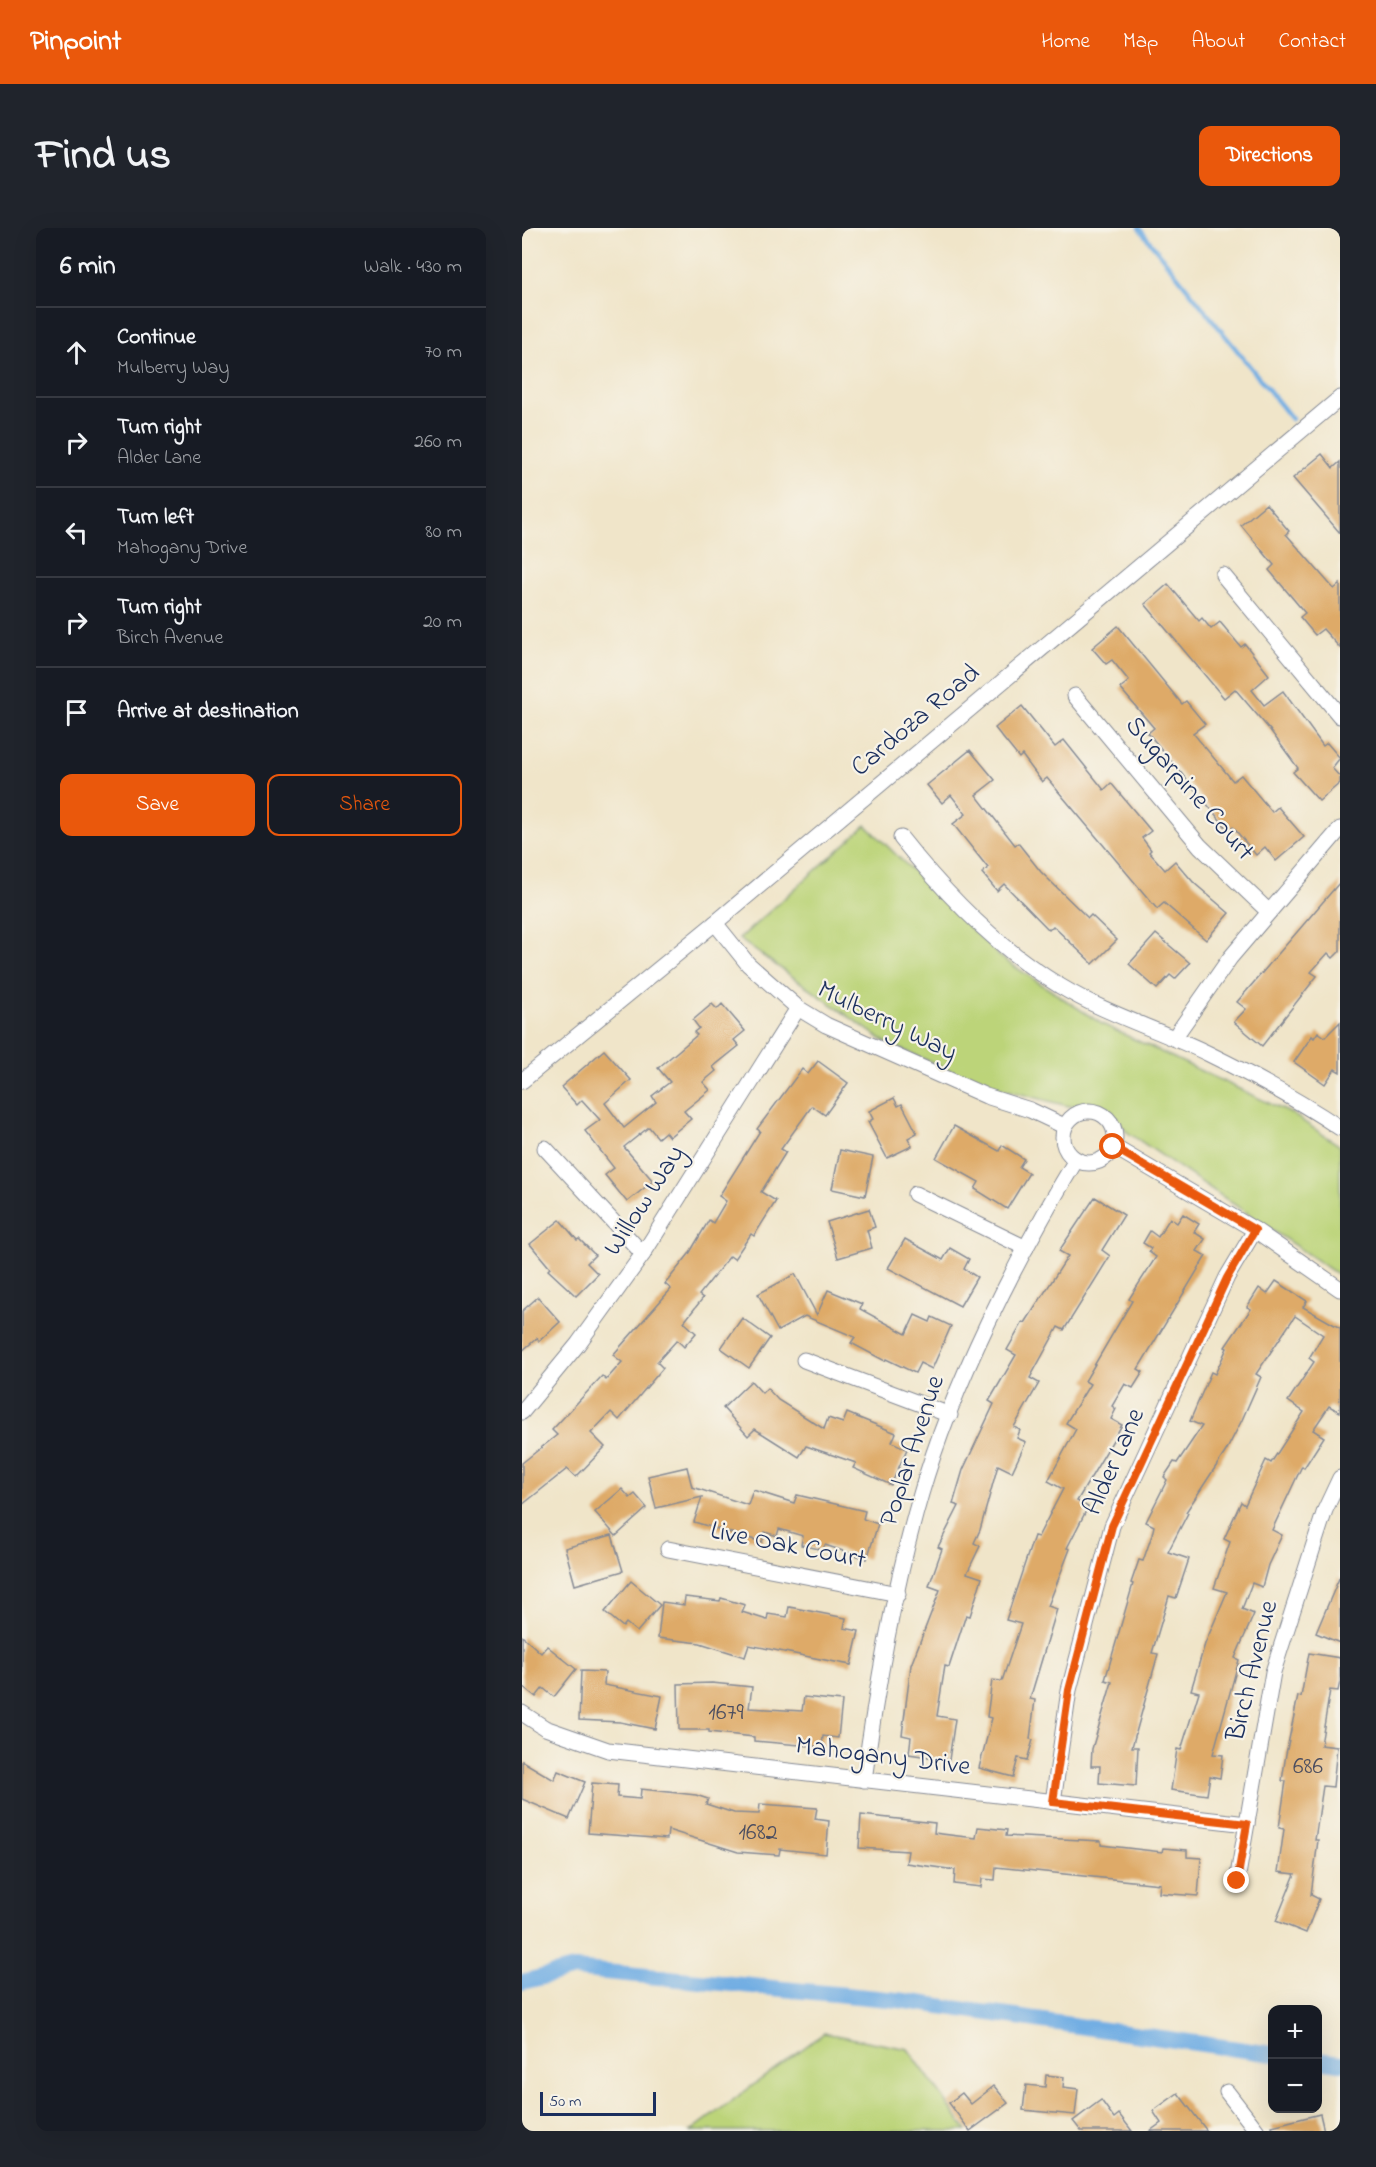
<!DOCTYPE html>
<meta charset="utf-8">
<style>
:root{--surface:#171b24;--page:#20242c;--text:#f1f3f6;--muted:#9ea1a6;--line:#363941;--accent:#ea580c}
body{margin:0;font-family:"Indie Flower",sans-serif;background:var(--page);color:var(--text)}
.controls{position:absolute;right:18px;bottom:18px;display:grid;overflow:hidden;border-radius:12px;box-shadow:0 6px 24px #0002}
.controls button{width:54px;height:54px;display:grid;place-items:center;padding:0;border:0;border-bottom:2px solid var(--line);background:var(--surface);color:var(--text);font:30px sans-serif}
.scale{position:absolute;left:18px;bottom:15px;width:116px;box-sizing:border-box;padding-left:6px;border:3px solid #1b2f5e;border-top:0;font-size:16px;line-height:21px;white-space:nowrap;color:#1b2f5e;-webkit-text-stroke:4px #f7f3e8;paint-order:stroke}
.stop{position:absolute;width:18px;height:18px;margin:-14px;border:4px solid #ea580c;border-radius:50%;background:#fff}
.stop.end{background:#ea580c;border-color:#fff;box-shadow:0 2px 6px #0008}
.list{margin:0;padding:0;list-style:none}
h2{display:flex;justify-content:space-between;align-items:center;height:78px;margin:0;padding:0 24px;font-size:26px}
h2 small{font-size:20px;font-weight:400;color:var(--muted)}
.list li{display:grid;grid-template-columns:39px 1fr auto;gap:18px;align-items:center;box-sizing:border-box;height:90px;padding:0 24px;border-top:2px solid var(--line)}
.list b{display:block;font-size:22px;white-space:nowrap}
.list p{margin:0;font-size:20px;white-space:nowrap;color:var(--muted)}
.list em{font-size:20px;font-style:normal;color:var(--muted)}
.actions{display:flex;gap:12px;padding:18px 24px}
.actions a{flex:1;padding:14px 0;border:2px solid var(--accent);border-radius:12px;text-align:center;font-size:21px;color:var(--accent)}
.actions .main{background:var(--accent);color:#fff}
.icon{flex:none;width:33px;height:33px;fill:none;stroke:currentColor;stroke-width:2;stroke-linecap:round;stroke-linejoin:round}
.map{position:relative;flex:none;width:818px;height:1903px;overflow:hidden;border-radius:12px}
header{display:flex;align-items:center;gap:36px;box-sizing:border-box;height:84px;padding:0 30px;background:var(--accent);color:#fff}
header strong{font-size:28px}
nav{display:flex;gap:33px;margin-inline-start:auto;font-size:21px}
.intro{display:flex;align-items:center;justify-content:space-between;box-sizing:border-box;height:144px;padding:0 36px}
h1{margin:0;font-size:42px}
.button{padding:15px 27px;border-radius:12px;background:var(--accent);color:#fff;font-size:21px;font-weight:700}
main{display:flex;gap:36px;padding:0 36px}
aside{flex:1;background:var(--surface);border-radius:12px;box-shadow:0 6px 24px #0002}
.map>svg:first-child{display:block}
</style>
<header>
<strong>Pinpoint</strong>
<nav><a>Home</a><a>Map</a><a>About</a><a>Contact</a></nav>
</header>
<div class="intro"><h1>Find us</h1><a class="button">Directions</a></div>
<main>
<aside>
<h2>6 min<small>Walk · 430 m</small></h2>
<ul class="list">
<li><svg class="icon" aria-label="ahead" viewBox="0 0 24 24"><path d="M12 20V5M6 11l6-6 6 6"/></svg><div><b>Continue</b><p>Mulberry Way</p></div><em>70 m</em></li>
<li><svg class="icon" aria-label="right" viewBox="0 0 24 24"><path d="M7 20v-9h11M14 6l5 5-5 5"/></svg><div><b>Turn right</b><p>Alder Lane</p></div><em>260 m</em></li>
<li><svg class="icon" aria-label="left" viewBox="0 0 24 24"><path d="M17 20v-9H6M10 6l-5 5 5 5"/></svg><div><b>Turn left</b><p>Mahogany Drive</p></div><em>80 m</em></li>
<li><svg class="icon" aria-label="right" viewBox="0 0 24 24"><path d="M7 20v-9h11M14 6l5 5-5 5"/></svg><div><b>Turn right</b><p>Birch Avenue</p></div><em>20 m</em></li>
<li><svg class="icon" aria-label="arrive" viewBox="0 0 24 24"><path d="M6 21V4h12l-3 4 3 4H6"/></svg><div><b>Arrive at destination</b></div></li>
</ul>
<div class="actions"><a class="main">Save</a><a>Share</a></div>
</aside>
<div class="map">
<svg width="818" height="1903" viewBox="0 0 818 1903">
<rect width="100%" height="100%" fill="#f7f3e8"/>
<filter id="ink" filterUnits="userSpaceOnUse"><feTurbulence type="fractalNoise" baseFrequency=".0167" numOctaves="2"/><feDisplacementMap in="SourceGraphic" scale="12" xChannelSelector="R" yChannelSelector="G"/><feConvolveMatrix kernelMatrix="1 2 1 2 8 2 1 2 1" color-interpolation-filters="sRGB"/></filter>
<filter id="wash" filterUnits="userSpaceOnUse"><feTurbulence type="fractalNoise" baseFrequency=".008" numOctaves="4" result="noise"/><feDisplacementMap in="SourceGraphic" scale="24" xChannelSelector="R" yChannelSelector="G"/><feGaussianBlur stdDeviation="1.35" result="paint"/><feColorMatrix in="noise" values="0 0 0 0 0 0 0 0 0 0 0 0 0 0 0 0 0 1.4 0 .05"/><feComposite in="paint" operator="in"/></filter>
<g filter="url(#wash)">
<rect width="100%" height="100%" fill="#f0e5c9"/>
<g fill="#bcd479" stroke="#6c826c" stroke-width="1.5">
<path d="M344,597L478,729L580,796L770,886L818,918V1048L605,904L587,881L574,876L546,878L457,855L363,814L217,711Z"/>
<path d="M302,1805L386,1821L445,1903H169Z"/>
</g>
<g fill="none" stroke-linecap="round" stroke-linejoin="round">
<path stroke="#72aee3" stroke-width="4.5" d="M617,0L770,191"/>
<g stroke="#72aee3" stroke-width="16">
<path d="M0,1754L52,1741L376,1772L750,1826"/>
<path d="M796,1832L818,1835"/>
</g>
</g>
<g id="blocks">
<g fill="#deaa67">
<path d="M800,226L811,240L818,234V305L771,250Z"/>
<path d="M744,276L767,303L764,306L812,361L818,356V420L801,401L793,407L778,389L783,385L747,342L752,337L719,297Z"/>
<path d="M646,356L677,393L680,390L689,401L698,394L719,419L723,416L747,447L730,462L742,477L761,463L801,518L805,515L818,530L810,540L818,549V555L797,573L771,544L776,540L748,502L713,461L702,470L623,376Z"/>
<path d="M596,398L660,476L664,473L683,496L671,505L711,553L719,547L750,584L756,579L782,609L754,633L743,619L734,627L711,599L707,603L626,505L632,500L598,460L607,453L590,432L584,436L570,420Z"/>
<path d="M500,478L533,519L542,512L582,562L589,555L629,603L620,610L629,622L627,624L643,642L653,633L672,655L707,685L684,712L642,675L635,681L525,550L520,554L500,527L497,530L473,500Z"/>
<path d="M448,522L473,552L454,567L493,617L496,615L519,644L566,690L569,687L595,712L571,736L531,698L527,702L482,656L475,663L460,645L466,640L431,596L444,586L429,567L420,575L405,557Z"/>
<path d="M818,654V723L811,730L806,725L789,744L795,748L740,818L712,794L724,781L715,774Z"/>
<path d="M634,706L668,735L653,751L648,747L635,761L607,736Z"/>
<path d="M190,776L195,781L200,776L223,803L212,812L217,818L191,839L194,843L181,854L188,862L162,883L169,891L147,909L143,904L136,910L127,899L102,919L131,953L105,974L83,947L92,940L63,903L78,892L60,872L55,877L39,859L82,822L109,852L83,875L102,900L134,874L130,868L148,854L136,840L175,807L172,804L177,800L171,792Z"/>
<path d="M818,794V844L813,841L803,856L772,834L790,808L792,810L796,804L803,809Z"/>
<path d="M296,833L326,855L303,887L290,878L259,921L264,924L239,964L254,973L232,1008L229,1006L212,1031L208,1028L177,1067L181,1070L162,1094L174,1105L162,1119L155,1112L135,1134L141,1140L97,1192L89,1184L69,1205L83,1219L54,1249L45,1241L0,1277V1235L35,1207L30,1202L80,1148L84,1152L100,1134L91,1127L149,1061L143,1056L167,1026L187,992L191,995L204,973L197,968L238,903L235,901L280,841L286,846Z"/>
<path d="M372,870L376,878L380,876L395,905L386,910L390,918L365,930L346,894L351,891L347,883Z"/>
<path d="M432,898L477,923L480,917L502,931L497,939L507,945L485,981L453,961L457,954L414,930Z"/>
<path d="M318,922L351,929L343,968L310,961Z"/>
<path d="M573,969L602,987L580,1022L588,1028L542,1102L536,1099L508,1150L517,1155L492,1199L498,1202L495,1210L504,1214L490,1244L476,1237L458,1302L452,1315L458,1318L445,1345L460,1350L448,1388L444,1387L427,1439L423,1438L415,1488L433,1491L427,1532L387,1526L389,1509L380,1507L389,1437L418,1362L407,1358L420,1321L416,1319L437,1278L431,1276L441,1242L472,1176L467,1173L494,1127L485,1122L501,1094L503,1095L546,1028L537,1023Z"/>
<path d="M347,981L353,999L345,1002L350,1020L316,1030L305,994Z"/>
<path d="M661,986L677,996L672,1004L683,1011L675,1023L684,1028L616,1141L621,1144L611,1160L603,1156L590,1178L594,1181L589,1191L600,1197L555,1273L566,1279L545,1320L548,1321L526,1378L535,1381L508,1471L513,1472L508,1511L511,1512L505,1532L496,1530L491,1549L457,1540L470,1490L465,1489L470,1452L480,1453L499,1396L484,1392L512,1308L516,1309L541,1261L526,1253L554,1201L544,1195L568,1156L563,1153L610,1073L607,1071L634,1029L627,1024L629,1020L621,1015L628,1003L636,1009L648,990L655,995Z"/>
<path d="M38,992L55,1012L57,1011L73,1027L65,1035L76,1046L54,1068L26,1042L28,1040L8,1016Z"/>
<path d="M383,1011L421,1032L428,1020L447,1031L442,1041L455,1049L438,1078L366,1040Z"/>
<path d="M273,1046L295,1087L306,1062L340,1076L338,1081L384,1106L393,1087L408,1094L410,1089L429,1098L410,1141L398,1135L393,1145L364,1131L363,1133L329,1115L333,1109L283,1088L256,1103L236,1066Z"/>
<path d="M754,1053L785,1073L781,1079L818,1100V1184L807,1178L791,1202L802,1209L782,1240L780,1238L750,1302L760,1307L746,1337L740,1359L730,1355L720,1381L732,1386L713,1430L717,1432L691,1526L701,1527L698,1550L688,1548L685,1567L649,1562L655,1521L659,1522L677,1464L669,1462L683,1416L705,1364L692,1360L708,1314L702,1311L719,1274L723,1277L744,1232L749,1235L782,1184L766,1173L792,1134L787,1130L801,1107L773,1088L734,1146L739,1149L720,1192L704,1223L664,1284L666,1285L646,1324L667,1331L654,1370L647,1368L630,1425L636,1426L610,1519H616L614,1558L577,1555L578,1538H569L570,1521L590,1454L583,1452L611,1356L609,1355L617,1332L621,1333L630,1307L632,1298L624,1294L645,1252L642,1249L652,1234L655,1235L680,1198L668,1193L689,1144L693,1146L705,1120L703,1119L729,1081L725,1079L737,1060L745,1066Z"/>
<path d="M16,1069L38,1094L17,1113L15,1110L0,1123V1083Z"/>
<path d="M220,1090L248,1110L227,1140L199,1120Z"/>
<path d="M229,1153L240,1165L245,1160L256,1172L302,1201L306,1190L321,1195L325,1185L374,1205L370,1214L385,1221L369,1257L331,1240L334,1235L284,1218L277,1229L233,1201L226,1208L201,1180Z"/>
<path d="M165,1239L170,1259L226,1277L231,1262L272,1275L275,1267L343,1283L341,1291L356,1296L345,1331L303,1317L301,1322L279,1317L281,1308L257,1301L255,1308L243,1304L240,1314L172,1294L180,1269L134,1280L126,1248Z"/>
<path d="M100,1261L108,1270L113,1266L125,1280L94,1308L73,1284Z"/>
<path d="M90,1307L101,1343L53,1357L43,1320Z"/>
<path d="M818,1348V1415L794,1405Z"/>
<path d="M109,1353L138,1377L115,1404L104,1395L101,1399L83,1384Z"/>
<path d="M163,1369L198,1373L199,1370L223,1377L220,1384L245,1392L246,1386L265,1389L267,1379L324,1390L322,1400L337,1403L329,1437L227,1417L223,1429L178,1415L136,1410L140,1374L162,1377Z"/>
<path d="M0,1408L19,1425L25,1418L54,1441L32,1469L21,1460L14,1469L0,1458Z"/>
<path d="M787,1425L818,1430V1454L816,1463L808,1462L799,1517L815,1519L811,1559L801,1558L793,1612H796L789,1667L797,1671L784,1705L754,1693L773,1646L756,1644L762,1601L757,1600L764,1553H760L764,1526L776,1468L779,1469Z"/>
<path d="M59,1443L83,1444L82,1457L140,1468L133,1501L98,1494L57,1492Z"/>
<path d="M190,1455L230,1459L227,1480L280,1483L282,1469L320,1473L316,1510L301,1508L300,1519L232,1513V1509L187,1504V1502H157L156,1456Z"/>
<path d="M0,1533L32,1552L36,1543L63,1554L47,1591L0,1571Z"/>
<path d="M70,1555L96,1557L95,1569L118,1571L119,1561L174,1567L186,1571L184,1576L212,1585L237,1586L238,1576L295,1580L293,1591L307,1593L304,1626L258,1621L257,1627L216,1624L146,1602L145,1611L66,1605Z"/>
<path d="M339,1587L413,1595L412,1605L436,1608L454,1610L456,1599L485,1602L484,1608L579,1613V1617L640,1624L641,1620L665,1622V1629L679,1630L676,1668L637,1665L638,1656L474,1639L473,1652L460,1651L459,1659L432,1656L433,1642L384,1635L386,1623L337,1620Z"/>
<path d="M524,1847L542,1849L541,1859L556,1861L553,1887L501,1882L504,1857L523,1859Z"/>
<path d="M472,1858L486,1875L448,1903L427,1875L440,1865L449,1876Z"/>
<path d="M656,1865L685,1903H628L639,1895L631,1883Z"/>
<path d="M579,1872L592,1890L597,1886L610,1903H559L551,1893Z"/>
<path d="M798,1886L802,1903H751L750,1898Z"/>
</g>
</g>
</g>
<g filter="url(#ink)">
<use href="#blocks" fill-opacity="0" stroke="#868a94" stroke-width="1.5"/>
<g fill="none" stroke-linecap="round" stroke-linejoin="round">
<g stroke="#868a94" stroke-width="17">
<g id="minor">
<path d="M701,347L818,488"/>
<path d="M553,468L678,618L747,684"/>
<path d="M379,610C424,667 475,720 538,758C584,786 638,802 687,826C732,848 776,872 818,900"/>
<path d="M193,695L226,736L276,780L304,797L464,868L508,882L542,898"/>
<path d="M652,810L708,730L818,601"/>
<path d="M0,853L193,695L818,170"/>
<circle cx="567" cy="909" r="26"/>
<path d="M592,919L733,1002L818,1061"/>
<path d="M23,920L121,1026"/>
<path d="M393,966L504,1020"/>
<path d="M282,1132L428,1187"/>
<path d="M0,1184L56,1116L121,1026L276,780"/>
<path d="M146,1321L376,1366"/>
<path d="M0,1485L23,1500L86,1522L725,1596"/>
<path d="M342,1552C355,1456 372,1359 399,1266C431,1155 494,1031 554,932"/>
<path d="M531,1574L547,1462L590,1298L705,1049L733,1002"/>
<path d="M715,1653L751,1444L803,1282L818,1250"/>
<path d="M705,1864L735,1903"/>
</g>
</g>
<use href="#minor" stroke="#fff" stroke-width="15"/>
</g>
</g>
<g fill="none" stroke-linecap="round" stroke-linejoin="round" filter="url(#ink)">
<path stroke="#ea580c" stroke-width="8" d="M591,919L733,1002L705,1050L590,1298L547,1462L531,1574L725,1596L715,1653"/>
</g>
<g text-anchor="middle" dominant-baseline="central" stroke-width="4.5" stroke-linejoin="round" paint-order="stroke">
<g font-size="24" fill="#4c4e60">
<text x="204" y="1485">1679</text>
<text x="786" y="1539">686</text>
<text x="236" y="1605">1682</text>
</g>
<g font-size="27" fill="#1b2f5e" stroke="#f7f3e8">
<text transform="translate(394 493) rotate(-40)">Cardoza Road</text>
<text transform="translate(667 561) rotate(49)">Sugarpine Court</text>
<text transform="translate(365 794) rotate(26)">Mulberry Way</text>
<text transform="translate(123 973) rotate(-57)">Willow Way</text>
<text transform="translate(391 1223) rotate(-72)">Poplar Avenue</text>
<text transform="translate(593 1234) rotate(-66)">Alder Lane</text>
<text transform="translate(266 1318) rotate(11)">Live Oak Court</text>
<text transform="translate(731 1443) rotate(-76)">Birch Avenue</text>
<text transform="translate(361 1529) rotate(7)">Mahogany Drive</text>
</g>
</g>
</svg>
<div class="controls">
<button>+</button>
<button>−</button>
</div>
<div class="scale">50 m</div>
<div class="stop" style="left:591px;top:919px"></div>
<div class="stop end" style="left:715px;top:1653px"></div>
</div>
</main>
